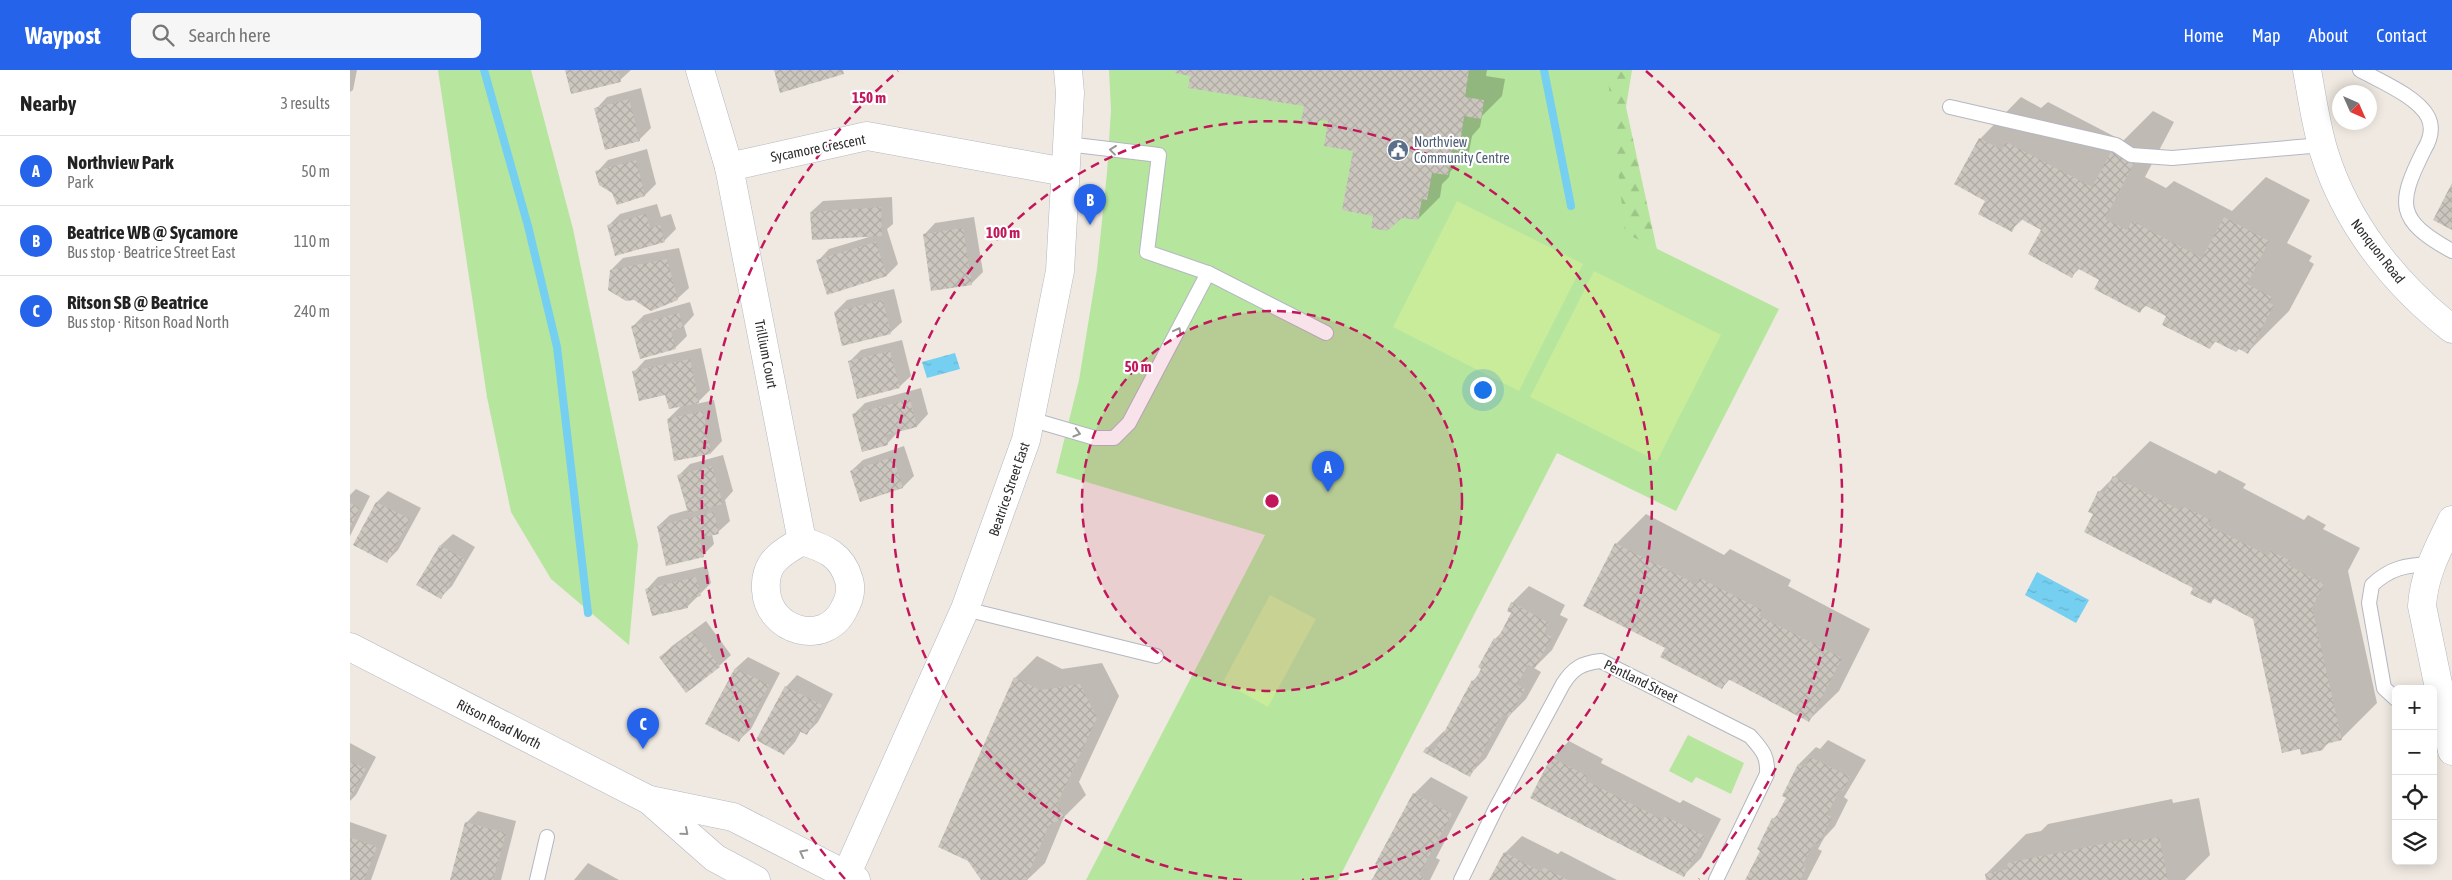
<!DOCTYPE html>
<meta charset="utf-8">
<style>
:root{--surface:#fff;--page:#f6f6f6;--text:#222;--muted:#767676;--line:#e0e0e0;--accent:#2563eb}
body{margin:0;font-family:"Asap Condensed",sans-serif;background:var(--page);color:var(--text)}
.controls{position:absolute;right:15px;bottom:15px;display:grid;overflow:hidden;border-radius:8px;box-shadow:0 2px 12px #0003}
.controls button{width:45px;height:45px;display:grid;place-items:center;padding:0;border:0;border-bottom:1px solid var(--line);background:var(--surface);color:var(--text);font:25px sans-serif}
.compass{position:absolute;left:1982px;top:15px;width:45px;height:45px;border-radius:50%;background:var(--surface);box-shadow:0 2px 12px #0003;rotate:135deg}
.you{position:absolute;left:1132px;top:319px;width:18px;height:18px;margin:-12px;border:4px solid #fff;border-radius:50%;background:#1a73e8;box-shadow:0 0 0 8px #1a73e833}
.badge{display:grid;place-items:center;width:32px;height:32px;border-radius:50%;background:var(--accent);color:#fff;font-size:16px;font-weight:700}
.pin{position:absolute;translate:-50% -41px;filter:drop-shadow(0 1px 2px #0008)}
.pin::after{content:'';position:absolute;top:26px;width:18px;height:15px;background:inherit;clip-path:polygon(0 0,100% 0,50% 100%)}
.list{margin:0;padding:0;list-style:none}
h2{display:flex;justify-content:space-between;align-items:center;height:65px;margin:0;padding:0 20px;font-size:21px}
h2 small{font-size:16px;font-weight:400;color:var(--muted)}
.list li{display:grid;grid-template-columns:32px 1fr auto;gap:15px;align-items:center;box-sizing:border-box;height:70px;padding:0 20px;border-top:1px solid var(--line)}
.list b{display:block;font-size:19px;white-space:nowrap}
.list p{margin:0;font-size:16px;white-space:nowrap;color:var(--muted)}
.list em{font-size:16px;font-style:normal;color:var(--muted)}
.icon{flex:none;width:28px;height:28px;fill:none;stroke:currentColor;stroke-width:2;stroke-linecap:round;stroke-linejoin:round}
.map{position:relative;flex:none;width:2102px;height:810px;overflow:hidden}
header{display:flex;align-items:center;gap:30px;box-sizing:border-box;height:70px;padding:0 25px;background:var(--accent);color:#fff}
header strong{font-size:24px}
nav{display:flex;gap:28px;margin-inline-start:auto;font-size:18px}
.search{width:350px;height:45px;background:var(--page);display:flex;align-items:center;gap:12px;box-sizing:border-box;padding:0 18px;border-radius:8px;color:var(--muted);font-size:19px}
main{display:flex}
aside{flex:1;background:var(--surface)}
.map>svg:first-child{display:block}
</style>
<header>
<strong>Waypost</strong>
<div class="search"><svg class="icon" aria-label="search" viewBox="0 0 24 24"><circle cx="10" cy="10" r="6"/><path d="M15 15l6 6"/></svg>Search here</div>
<nav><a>Home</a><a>Map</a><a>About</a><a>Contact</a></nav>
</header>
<main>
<aside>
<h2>Nearby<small>3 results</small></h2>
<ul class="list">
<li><span class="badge">A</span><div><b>Northview Park</b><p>Park</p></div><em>50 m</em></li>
<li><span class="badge">B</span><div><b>Beatrice WB @ Sycamore</b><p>Bus stop · Beatrice Street East</p></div><em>110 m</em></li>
<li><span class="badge">C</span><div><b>Ritson SB @ Beatrice</b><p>Bus stop · Ritson Road North</p></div><em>240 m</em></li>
</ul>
</aside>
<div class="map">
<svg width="2102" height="810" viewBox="0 0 2102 810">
<defs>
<pattern id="forest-firs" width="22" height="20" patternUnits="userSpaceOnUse" patternTransform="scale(1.25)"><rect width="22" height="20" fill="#b6e59e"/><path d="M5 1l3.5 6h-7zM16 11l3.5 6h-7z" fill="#9dc588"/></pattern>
<pattern id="water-ripples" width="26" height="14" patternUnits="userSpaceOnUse" patternTransform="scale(1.25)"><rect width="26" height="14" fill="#75cff0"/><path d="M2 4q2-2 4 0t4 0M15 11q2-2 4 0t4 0" fill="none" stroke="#66b2ce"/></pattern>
<pattern id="building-cross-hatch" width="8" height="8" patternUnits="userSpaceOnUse" patternTransform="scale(1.25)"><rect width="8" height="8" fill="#cbc7bf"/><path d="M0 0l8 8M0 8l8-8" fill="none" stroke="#afaba4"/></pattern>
</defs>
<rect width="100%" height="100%" fill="#efe9e1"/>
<path fill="url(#forest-firs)" d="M1157,0H1282L1276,37L1309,189L1271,193Z"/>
<g fill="#b6e59e">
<path d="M88,0H181L223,159L288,475L279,575L201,509L161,442L137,327Z"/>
<path d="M759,0H1257L1275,163L1429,239L1326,441L1207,383L988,810H736L915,465L706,403L729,310L747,199L757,103L761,40Z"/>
<path d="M1338,665L1394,693L1381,724L1346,707L1342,713L1319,701Z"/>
</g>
<g fill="#c9ec9a">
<path d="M1107,131L1233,194L1169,321L1043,257Z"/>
<path d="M1244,201L1371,265L1307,391L1180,327Z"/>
<path d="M920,525L966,549L918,637L873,612Z"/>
</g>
<g fill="url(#water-ripples)">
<path d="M605,283L610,299L577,308L572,292Z"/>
<path d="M1687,502L1739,530L1726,553L1675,525Z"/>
</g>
<g fill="#0003">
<path d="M0,0H7L3,20L0,22Z"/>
<path d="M216,0H281L270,10Z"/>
<path d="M827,0H1137L1136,6L1155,9L1152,26L1132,46L1130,57L1122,66L1119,82L1100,102L1099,107L1092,114L1090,127L1068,149L979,50L971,49L967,53L955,34Z"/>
<path d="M291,18L301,58L289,70L246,39L257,27Z"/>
<path d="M1671,27L1691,38L1698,32L1773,71L1803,41L1824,52L1795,107L1816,118L1824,111L1882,141L1916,107L1960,130L1937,173L1962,186L1959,191L1964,194L1939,241L1898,282L1867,270L1860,278L1818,246L1797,235L1790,241L1751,209L1730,198L1722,206L1693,159L1673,149L1661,160L1636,130L1630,69Z"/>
<path d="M297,79L306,114L295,125L263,122L247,102L258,90Z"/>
<path d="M542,127L543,154L537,159L548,194L537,205L468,191L479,179L519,167L461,142L473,131Z"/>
<path d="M307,134L311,147L321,144L326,159L314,171L258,156L270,144Z"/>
<path d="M624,147L633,202L621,214L574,165L585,153Z"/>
<path d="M329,178L339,218L327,229L261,200L273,188Z"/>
<path d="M544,219L552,252L540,263L485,242L497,230Z"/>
<path d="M340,232L344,245L334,256L337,266L325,278L282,257L294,245Z"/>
<path d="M552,270L561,306L549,317L499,292L511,280Z"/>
<path d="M351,278L360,320L346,334L364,330L372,371L361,383L325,390L318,349L332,335L284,302L295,290Z"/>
<path d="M571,318L578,344L567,356L549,361L537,374L504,344L515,333Z"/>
<path d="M1800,371L1866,404L1869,400L1896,414L1893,418L1954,450L1958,445L1976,455L1973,459L2010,478L1998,501L2027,633L1991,669L1980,671L1973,679L1904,548L1865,528L1860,533L1845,518L1745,444L1749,422Z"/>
<path d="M554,376L564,406L553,417L511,431L501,401L513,390Z"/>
<path d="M373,385L383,421L375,430L380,451L368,462L362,464L364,474L353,485L308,456L320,445L338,440L328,406L340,394Z"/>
<path d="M6,419L20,426L0,466V425Z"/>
<path d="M38,421L71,438L48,480L37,491L5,475L27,432Z"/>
<path d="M1296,444L1374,485L1380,479L1441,510L1438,516L1520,559L1489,621L1459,650L1380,609L1372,618L1316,577L1266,474Z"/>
<path d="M103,464L125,477L102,516L90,528L68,514L91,475Z"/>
<path d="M357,496L361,513L337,537L297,519L308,507Z"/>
<path d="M1179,516L1215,535L1210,545L1218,549L1202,580L1184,598L1191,602L1176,629L1159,646L1136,688L1119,705L1077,678L1094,661L1096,662L1123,611L1130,603L1145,569L1152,562L1162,543V533Z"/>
<path d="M356,551L381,585L369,596L311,587L322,576Z"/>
<path d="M687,586L712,599L752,593L769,626L729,712L736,725L714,747L695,793L677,810H633L665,608Z"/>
<path d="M398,587L430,603L401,659L389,670L357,654L386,598Z"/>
<path d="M447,605L483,624L468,652L456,664L451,661L445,672L434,684L436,617Z"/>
<path d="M1478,670L1516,690L1494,727L1498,730L1485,756L1474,768L1468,779L1472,781L1457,810H1396L1412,780L1423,749L1430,742L1438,727L1434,725L1449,694L1466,677L1470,679Z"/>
<path d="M1219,671L1253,689L1251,693L1330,733L1333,730L1371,749L1351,788L1334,805L1202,688Z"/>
<path d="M0,673L26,687L6,725L0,731Z"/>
<path d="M1081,707L1118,727L1086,788L1090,790L1080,810H1021L1027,804L1064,724Z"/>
<path d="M1849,728L1860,785L1835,810H1637L1636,804L1676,764L1691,761L1698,754L1822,729L1823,733Z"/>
<path d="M128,741L166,751L151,810H101L116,753Z"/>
<path d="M0,752L37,765L21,810H0Z"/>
<path d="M1172,766L1208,784L1211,781L1267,810H1140L1155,783Z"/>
<path d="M238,793L269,810H224Z"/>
</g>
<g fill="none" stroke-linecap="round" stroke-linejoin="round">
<g stroke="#75cff0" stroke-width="8">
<path d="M134,0L178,156L207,277L238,543"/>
<path d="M1194,0L1221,136"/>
</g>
</g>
<g fill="url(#building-cross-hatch)">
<path d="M215,0H268L271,12L221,24Z"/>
<path d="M424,0H493L494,4L430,23Z"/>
<path d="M826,0H1119L1115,27L1134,30L1131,49L1114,46L1109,81L1102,79L1098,105L1082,103L1077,130L1072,129L1068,150L1052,148L1037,161L1021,158L1023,146L992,140L1003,81L974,76L978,51L968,50L967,55L951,52L954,36L838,18L840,6L825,3Z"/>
<path d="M279,29L290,71L255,80L244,38Z"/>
<path d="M1629,68L1652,80L1656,72L1742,117L1761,82L1784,93L1755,149L1777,160L1782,151L1852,188L1874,147L1919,171L1897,214L1922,227L1919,233L1924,235L1898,284L1889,279L1886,282L1864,271L1860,279L1812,255L1816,246L1794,235L1790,243L1744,219L1749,210L1727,198L1722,208L1678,184L1691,160L1669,148L1662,162L1628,144L1635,131L1604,114Z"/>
<path d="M286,90L295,126L267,135L262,123L249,115L245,101Z"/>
<path d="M2102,113V160L2083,150Z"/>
<path d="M531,137L532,166L462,170L460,142Z"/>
<path d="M296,144L300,158L310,155L315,172L265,186L257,155Z"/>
<path d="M613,158L622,215L581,221L573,164Z"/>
<path d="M526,172L537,206L477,225L466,190Z"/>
<path d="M317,189L328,230L301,241L284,230L276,231L258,220L260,200Z"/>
<path d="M533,230L541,264L492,276L484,242Z"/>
<path d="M329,243L333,258L321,261L326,279L290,289L281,256Z"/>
<path d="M540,281L550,318L507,329L498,291Z"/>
<path d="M340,289L349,333L319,339L315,325L289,331L282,301Z"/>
<path d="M560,329L567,357L536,365L538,375L512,382L502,344Z"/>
<path d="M353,341L361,384L324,391L317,349Z"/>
<path d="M543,387L553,418L510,432L500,401Z"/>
<path d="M362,396L373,434L338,443L327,405Z"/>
<path d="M1763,406L1830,440L1832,436L1861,450L1858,455L1919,486L1921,481L1941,491L1938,495L1974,514L1962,538L1992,670L1972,675L1973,680L1951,685L1950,679L1932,683L1903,549L1863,528L1861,534L1840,524L1843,518L1734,462L1743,444L1738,442L1748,421L1754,424Z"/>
<path d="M26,432L60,449L37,493L3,475Z"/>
<path d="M0,433L10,438L0,458Z"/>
<path d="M364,442L369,464L349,468L354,487L316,496L307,456Z"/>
<path d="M1265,473L1346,514L1350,508L1412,540L1409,546L1492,588L1459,652L1378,609L1372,619L1310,587L1315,578L1233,536Z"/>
<path d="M90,475L114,489L91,529L66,515Z"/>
<path d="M346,507L351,526L336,529L338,538L302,546L295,519Z"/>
<path d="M1161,532L1199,553L1194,563L1202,567L1185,598L1178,595L1167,615L1175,619L1159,647L1153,644L1120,707L1073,682L1076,677L1084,681L1122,610L1124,612L1131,599L1128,597L1144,568L1147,570L1161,543L1157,541Z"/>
<path d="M344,562L370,597L336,623L309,587Z"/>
<path d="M385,598L419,615L389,672L355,654Z"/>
<path d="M664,607L690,620L730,614L747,648L707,734L715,748L699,755L676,810H631L618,791L588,777Z"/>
<path d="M435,616L472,635L457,665L447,660L434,685L406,670Z"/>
<path d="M1201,687L1237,706L1235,710L1313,750L1315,746L1355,766L1334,807L1180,728Z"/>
<path d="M1460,687L1500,707L1493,721L1490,719L1477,745L1482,747L1468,775L1464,773L1452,796L1456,798L1450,810H1395L1410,781L1407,779L1422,748L1425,749L1436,728L1432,726L1448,694L1455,697Z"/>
<path d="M0,691L16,699L0,728Z"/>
<path d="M1063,723L1102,744L1069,805L1074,808L1073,810H1022L1029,796L1025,794Z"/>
<path d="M115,752L156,763L143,810H100Z"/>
<path d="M0,767L27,777L14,810H0Z"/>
<path d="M1809,767L1818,810H1636L1635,804L1658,799L1657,793L1782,768L1783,772Z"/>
<path d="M1154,782L1191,802L1193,797L1218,810H1139Z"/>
</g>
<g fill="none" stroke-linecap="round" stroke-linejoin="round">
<g stroke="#b4b7c1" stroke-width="16">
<g id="service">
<path d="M2010,0C2030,11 2068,27 2078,47C2084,59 2080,70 2074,80C2047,134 2046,150 2102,181"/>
<path d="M1600,37L1766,75L1781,85L1822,88L1972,75"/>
<path d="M717,74L809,85L797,182L858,203L976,263"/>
<path d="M680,349L745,368H764L779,353L858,203"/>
<path d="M615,539L806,586"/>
<path d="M2046,629L2034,618L2019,533L2022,515C2040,498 2056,495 2080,494"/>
<path d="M187,810L197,767"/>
<path d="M1111,810L1145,740L1213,614C1223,598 1232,593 1251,591L1400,666C1412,680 1418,685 1417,704L1366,810"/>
</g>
</g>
<g stroke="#b4b7c1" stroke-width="29">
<g id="minor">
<path d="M350,0L379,97L517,66L715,102"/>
<path d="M1957,0C1962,27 1966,56 1974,82C1996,153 2044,214 2102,259"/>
<path d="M379,97L452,471"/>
<path d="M2102,450C2088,479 2074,504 2072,536L2102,681"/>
<path d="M452,471C475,478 492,485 499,510C502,520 499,530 494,539C475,578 418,561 416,520C415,509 418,496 427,488C434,481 443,476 452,471Z"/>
</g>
</g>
<g stroke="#b4b7c1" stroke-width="29">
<path id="tertiary" d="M494,810L615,539L676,370L710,201L720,23L718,0"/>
</g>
<g stroke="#b4b7c1" stroke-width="29">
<g id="secondary">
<path d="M0,577L299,730L365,788L406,810"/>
<path d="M300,730L383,747L506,810"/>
</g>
</g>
<use href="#service" stroke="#fff" stroke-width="14"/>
<use href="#minor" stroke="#fff" stroke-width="28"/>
<use href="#tertiary" stroke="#fff" stroke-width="28"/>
<use href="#secondary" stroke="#fff" stroke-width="28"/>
</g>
<defs><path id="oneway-chevron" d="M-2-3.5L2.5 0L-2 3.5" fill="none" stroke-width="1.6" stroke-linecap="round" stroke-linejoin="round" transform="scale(1.25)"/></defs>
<g stroke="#969696">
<use href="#oneway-chevron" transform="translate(763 80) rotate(-173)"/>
<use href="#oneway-chevron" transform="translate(828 261) rotate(-62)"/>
<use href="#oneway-chevron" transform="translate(727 363) rotate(16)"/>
<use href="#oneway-chevron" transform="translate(335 762) rotate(41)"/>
<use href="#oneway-chevron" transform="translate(453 783) rotate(-152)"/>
</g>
<circle cx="922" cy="431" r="190" fill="#c2185b" fill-opacity=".12"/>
<g fill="none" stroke="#c2185b" stroke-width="2.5" stroke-dasharray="9 6">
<circle cx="922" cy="431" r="190"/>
<path d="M892 810A380 380 0 1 1 952 810"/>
<path d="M495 809A570 570 0 0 1 548 1M1296 1A570 570 0 0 1 1349 809"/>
</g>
<defs>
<g id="civic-disc" transform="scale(1.125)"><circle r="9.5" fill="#5c6f8a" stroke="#fff"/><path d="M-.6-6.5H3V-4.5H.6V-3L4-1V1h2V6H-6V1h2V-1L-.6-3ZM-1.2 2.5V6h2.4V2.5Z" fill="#fff"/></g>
</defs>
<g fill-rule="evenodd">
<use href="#civic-disc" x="1048" y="80"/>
</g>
<g text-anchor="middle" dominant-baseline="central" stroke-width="4.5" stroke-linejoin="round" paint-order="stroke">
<g font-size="14" fill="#4e5e75" stroke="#fff" text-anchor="start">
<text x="1064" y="72">Northview<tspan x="1064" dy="16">Community Centre</tspan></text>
</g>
<g font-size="14" fill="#2e2e2e" stroke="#fff">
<text transform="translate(468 78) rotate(-11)">Sycamore Crescent</text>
<text transform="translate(2028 181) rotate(52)">Nonquon Road</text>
<text transform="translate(416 284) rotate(79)">Trillium Court</text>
<text transform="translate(659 419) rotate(-71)">Beatrice Street East</text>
<text transform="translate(1291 611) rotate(26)">Pentland Street</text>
<text transform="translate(149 654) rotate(27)">Ritson Road North</text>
</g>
</g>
<circle cx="922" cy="431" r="8" fill="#c2185b" stroke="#fff" stroke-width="2.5"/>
<g font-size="15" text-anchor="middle" font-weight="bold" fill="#c2185b" stroke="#fff" stroke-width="4.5" stroke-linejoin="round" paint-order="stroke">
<text x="519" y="33">150 m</text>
<text x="653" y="168">100 m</text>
<text x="788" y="302">50 m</text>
</g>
</svg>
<div class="controls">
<button>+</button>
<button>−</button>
<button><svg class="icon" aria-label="locate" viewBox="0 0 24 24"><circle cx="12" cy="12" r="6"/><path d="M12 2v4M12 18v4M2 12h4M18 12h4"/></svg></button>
<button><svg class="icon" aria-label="layers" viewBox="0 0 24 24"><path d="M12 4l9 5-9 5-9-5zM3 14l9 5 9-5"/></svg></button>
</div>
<svg class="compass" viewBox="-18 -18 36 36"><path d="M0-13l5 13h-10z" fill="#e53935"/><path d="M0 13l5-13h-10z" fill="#767676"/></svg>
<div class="you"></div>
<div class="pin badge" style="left:978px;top:422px">A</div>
<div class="pin badge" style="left:740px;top:155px">B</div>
<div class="pin badge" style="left:293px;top:679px">C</div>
</div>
</main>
